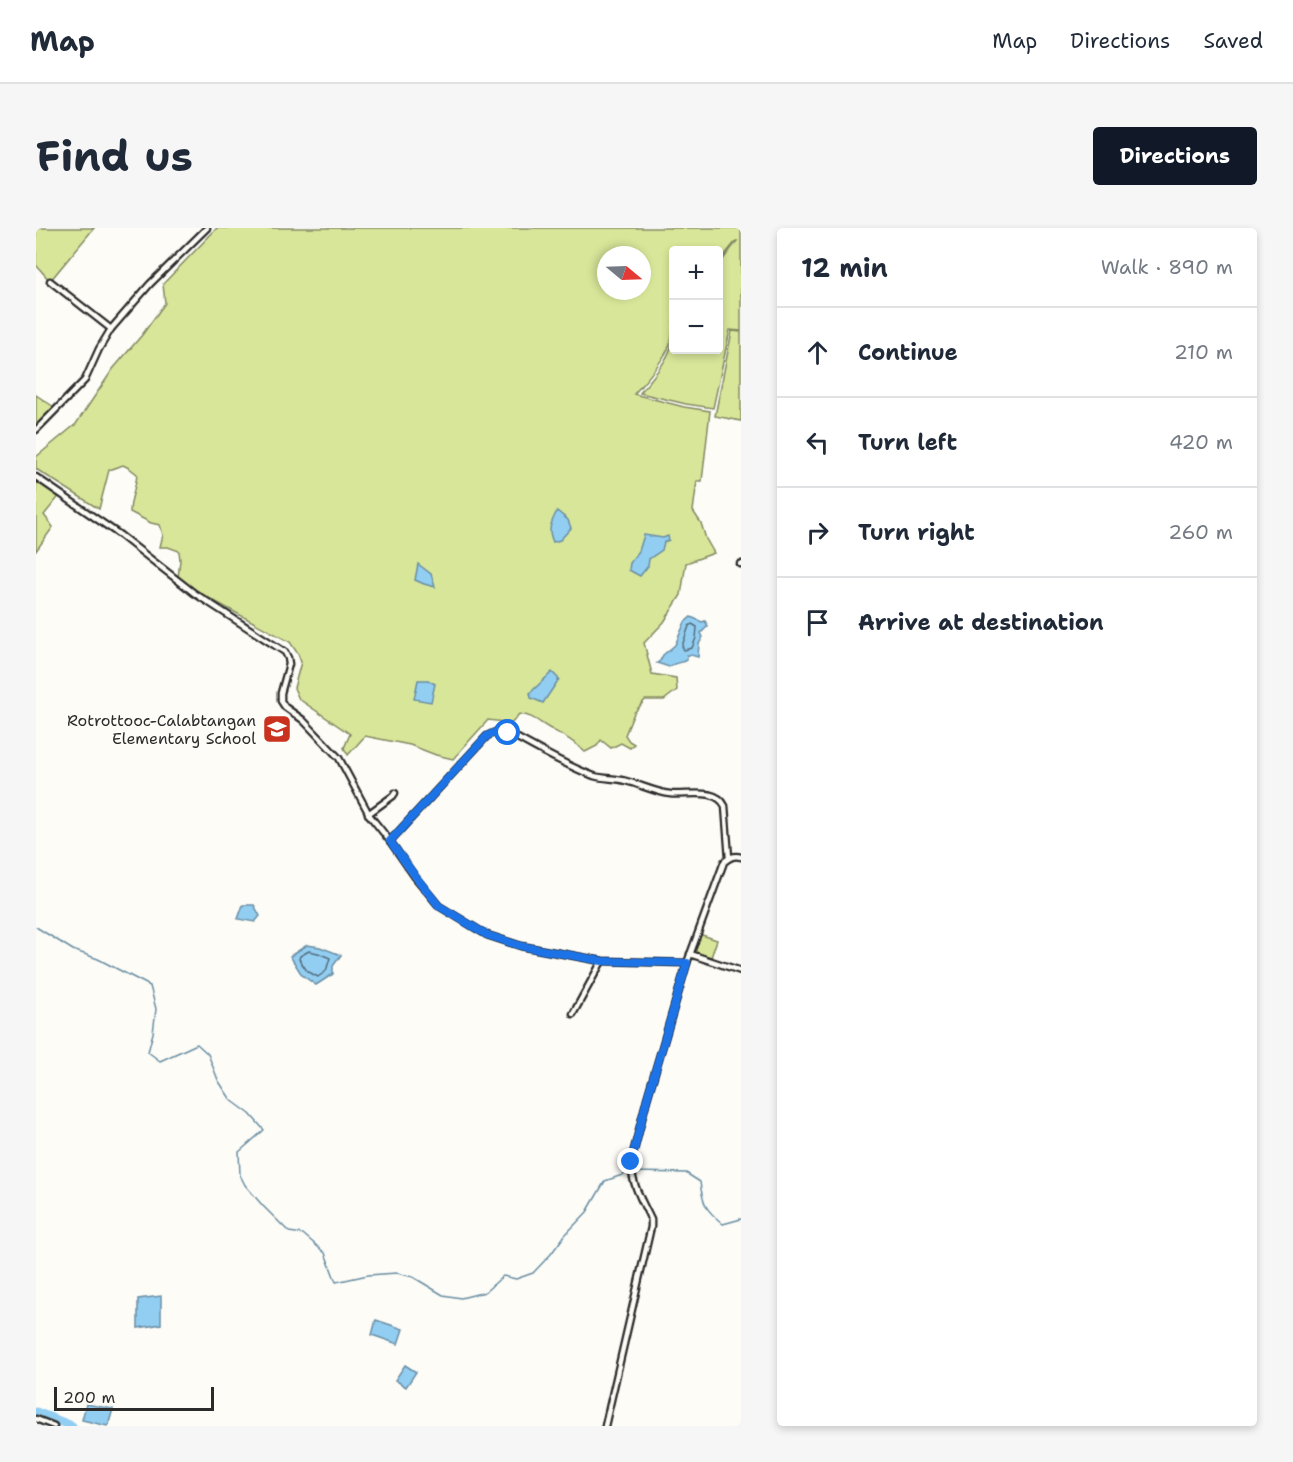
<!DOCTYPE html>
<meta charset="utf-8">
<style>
:root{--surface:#fff;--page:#f6f6f7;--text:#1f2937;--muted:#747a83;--line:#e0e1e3;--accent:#111827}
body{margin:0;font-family:"Shantell Sans",sans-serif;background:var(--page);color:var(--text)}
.controls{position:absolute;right:18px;top:18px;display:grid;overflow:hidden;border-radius:6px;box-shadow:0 3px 9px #0003}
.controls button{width:54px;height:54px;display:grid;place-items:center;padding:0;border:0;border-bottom:2px solid var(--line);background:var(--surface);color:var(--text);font:30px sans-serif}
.compass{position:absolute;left:561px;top:18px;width:54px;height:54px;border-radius:50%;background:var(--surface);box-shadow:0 3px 9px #0003;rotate:109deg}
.scale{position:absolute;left:18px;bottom:15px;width:160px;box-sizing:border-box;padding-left:6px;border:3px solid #2b2b2b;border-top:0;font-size:16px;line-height:21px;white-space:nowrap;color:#2b2b2b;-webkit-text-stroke:4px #fdfcf7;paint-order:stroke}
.stop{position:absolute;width:18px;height:18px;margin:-14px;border:4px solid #1a73e8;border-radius:50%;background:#fff}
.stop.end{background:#1a73e8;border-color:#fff;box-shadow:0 2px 6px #0008}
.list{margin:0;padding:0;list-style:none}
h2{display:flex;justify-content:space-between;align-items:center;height:78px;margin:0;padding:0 24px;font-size:26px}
h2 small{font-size:20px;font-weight:400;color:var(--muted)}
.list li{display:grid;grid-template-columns:39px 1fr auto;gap:18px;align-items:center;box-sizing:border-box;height:90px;padding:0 24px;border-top:2px solid var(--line)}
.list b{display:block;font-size:22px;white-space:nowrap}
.list em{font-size:20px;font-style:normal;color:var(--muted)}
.icon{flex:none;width:33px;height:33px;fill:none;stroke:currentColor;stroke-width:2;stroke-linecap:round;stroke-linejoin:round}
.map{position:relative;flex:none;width:705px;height:1198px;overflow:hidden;border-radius:6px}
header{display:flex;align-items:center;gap:36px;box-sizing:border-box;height:84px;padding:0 30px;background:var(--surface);border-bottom:2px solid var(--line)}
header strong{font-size:28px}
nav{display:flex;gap:33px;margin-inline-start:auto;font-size:21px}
.intro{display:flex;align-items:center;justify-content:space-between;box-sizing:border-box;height:144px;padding:0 36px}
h1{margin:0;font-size:42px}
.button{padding:15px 27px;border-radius:6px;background:var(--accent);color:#fff;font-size:21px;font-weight:700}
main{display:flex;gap:36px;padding:0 36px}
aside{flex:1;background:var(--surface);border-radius:6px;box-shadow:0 3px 9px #0003}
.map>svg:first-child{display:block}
</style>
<header>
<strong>Map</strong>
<nav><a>Map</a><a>Directions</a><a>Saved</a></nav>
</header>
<div class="intro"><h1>Find us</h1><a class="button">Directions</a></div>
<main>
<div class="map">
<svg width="705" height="1198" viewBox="0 0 705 1198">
<rect width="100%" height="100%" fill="#fdfcf7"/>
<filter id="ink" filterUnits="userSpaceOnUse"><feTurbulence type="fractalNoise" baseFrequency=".0167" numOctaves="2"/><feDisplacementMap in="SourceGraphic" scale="12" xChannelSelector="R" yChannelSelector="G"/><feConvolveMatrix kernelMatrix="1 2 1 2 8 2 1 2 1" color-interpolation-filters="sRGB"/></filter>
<g filter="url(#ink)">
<g fill="#d8e699" stroke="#828862" stroke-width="1.5" fill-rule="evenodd">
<path d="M0,0H58L14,53L0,37Z"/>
<path d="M181,0H705V103L694,102L677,180L650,176L604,165C617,148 633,133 637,112L638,122H682L683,37L701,13H700L683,34L682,22H638C637,48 642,98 632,121C624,137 610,152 598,166L648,179L674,183L666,253H661L657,283L665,295L670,311L678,325L650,335L645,367L628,394L608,415L616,446L640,450L641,462L628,472H609L598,485L589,507L593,513L598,516L594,520L585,515L575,520L565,512L561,518L549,524C538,513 526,507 513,500C501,493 498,488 483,486L476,495L452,492L417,531L400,527L374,517L329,508L312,527L308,520L314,506L263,471L258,460L265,434L262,426L254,414L169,368L142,350L144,332L143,323L132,319H124L127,307L124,297L115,295L94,284C94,271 100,260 101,246L93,240L87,237L73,242L63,281L0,241V229L40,196L77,141L106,107L129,75L127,56ZM570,27H606V63H570Z"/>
<path d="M696,103L705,104V193L679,188Z"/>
<path d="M0,167L21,181L0,202Z"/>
<path d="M0,249L25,266L8,287L17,299L0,323Z"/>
<path d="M663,706L681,712L674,732L655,726Z"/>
</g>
<g fill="#92cef2" stroke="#698da2" stroke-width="1.5">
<path d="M521,283L532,292L535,300L524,312L517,314C511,301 515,295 521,283Z"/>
<path d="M608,307L627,310L632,308L633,312L628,314L626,322L613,331L612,338L604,348L593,342L594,335L603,323Z"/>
<path d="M382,336L395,346L399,359L388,356L379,352Z"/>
<path d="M655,389L666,394L669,393L672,398L665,405L667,409L663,416L662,429L655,427H651V432C646,435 638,434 633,439L621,435L624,433L627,427L639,417L649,394Z"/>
<path d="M516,444L523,451L507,475L495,470L494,465Z"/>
<path d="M382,452H392L399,456L395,474L378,471Z"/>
<path d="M207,677H218L224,688L219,694L202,691Z"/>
<path d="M271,717L284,719L305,727L297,738V746L280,757L266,747L254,728Z"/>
<path d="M125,1068V1096L102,1100V1071Z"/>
<path d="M340,1092L367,1101L362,1116L336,1107Z"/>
<path d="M369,1137L380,1144L370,1159L359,1152Z"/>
<path d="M50,1176L77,1181L72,1198L46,1192Z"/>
</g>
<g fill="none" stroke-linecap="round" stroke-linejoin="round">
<g stroke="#546c7b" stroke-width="1.5">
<path d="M656,396L661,399L660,410L656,420L648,422L646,418L653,398Z"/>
<path d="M273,723L282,725L294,730L290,743L282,749L271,743L263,731L264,728Z"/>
</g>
<g stroke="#698da2" stroke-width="1.5">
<path d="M0,699L37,722L62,731L114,758L120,781L117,805L112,824L124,833L161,816L172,826L182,852L195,872L214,886L228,902L203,924L204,947L209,957L227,978L253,1004L267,1006L289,1025L300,1054L332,1047L361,1045L377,1049L407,1067L425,1070L449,1064L467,1048L480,1051L497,1045L515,1026L529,1007L551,984L569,953L592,945"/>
<path d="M598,944L650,945L664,954C667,977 669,981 687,996L705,991"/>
</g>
<path stroke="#92cef2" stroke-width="9" d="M0,1184L36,1198"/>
<g stroke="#2b2b2b" stroke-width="9">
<g id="street">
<path d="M14,53L75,101"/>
<path d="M0,202L49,152L63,121L75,101L114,56L171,0"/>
<path d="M0,249L84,307L158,365L249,424L252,430L253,436L245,465V473L249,479L267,492L303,530L334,588L354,613L379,649L403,678L451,707L485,718L566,733L651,735"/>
<path d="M704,336H705"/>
<path d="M332,586L357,568L359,565"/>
<path d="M354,613L451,508L464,502L472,505C499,519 530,538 558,548C569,551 580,550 590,553C605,557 619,564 634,566C651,568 680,559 689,578L693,630"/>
<path d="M654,726L705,743"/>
<path d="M537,786L566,733"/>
<path d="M0,1191L18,1198"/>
<path d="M569,1198L615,999V992C606,973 595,955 595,934L611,871L651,735L688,634C694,629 698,627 705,629"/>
</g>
</g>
<use href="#street" stroke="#fdfcf7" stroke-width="4.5"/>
</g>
</g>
<g fill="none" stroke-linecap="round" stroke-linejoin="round" filter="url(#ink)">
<path stroke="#1a73e8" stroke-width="8" d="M472,505L464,502L451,508L354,613L380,649L403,678L451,707L485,718L566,733L651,735L611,871L595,934"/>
</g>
<defs>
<g id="school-square" transform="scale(1.5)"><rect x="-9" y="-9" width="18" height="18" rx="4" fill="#c8321e" stroke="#fdfcf7"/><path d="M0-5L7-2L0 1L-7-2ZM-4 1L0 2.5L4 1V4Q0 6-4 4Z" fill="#fff"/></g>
</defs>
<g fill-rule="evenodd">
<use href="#school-square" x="241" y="501"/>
</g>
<g text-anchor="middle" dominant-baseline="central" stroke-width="5" stroke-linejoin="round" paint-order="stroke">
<g font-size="16" fill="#2b2b2b" stroke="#fdfcf7" text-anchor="end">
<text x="220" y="492">Rotrottooc-Calabtangan<tspan x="220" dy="18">Elementary School</tspan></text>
</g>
</g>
</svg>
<div class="controls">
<button>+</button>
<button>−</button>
</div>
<svg class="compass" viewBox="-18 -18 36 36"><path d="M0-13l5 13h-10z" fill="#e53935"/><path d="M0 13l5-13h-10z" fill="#747a83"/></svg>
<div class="scale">200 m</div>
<div class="stop" style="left:472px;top:505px"></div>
<div class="stop end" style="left:595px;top:934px"></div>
</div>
<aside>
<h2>12 min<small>Walk · 890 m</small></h2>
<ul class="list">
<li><svg class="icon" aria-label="ahead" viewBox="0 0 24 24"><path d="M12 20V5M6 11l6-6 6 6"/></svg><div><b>Continue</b></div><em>210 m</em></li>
<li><svg class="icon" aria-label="left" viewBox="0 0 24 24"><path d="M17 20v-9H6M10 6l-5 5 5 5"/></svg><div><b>Turn left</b></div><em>420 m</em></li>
<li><svg class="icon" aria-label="right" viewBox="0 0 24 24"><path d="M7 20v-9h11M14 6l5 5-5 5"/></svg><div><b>Turn right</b></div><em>260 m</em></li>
<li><svg class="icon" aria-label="arrive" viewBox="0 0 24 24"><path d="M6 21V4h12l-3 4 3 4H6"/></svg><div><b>Arrive at destination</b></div></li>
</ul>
</aside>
</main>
